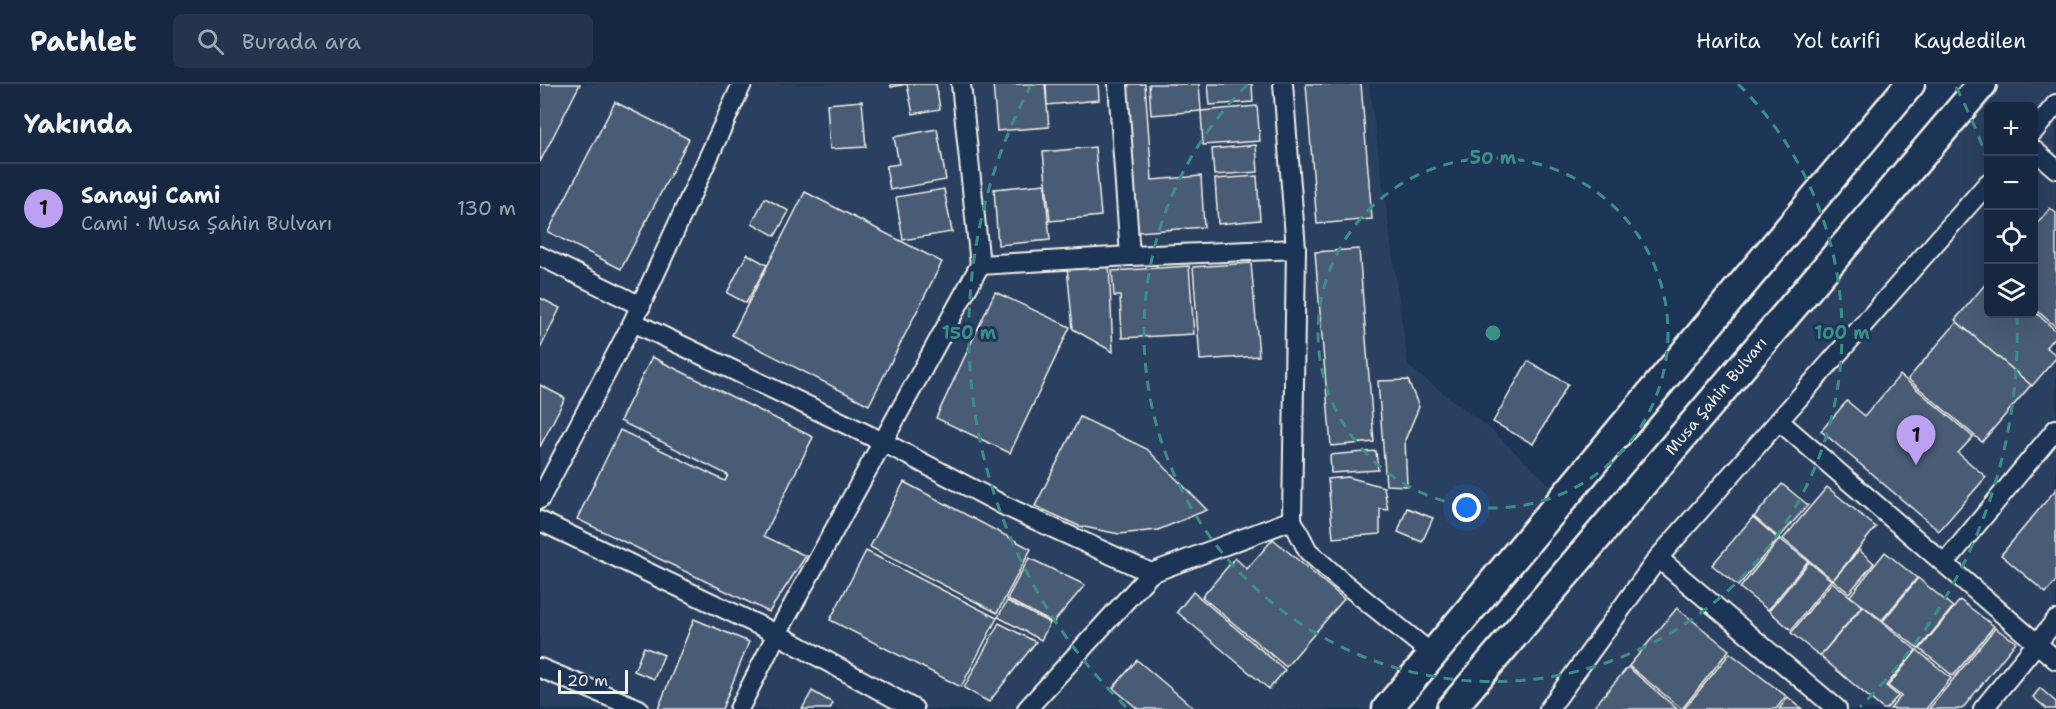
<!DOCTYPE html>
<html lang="tr">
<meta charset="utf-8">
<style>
:root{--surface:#162841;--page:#23344c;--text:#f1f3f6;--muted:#9ea6b1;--line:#35445a;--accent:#bca0f2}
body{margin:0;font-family:"Shantell Sans",sans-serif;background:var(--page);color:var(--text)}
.controls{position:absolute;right:18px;top:18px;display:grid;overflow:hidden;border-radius:9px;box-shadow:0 6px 24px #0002}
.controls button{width:54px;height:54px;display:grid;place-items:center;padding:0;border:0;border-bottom:2px solid var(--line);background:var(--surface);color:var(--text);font:30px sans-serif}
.scale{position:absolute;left:18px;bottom:15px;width:70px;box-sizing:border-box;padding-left:6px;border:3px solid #f4f1e8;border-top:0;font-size:16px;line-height:21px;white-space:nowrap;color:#f4f1e8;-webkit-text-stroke:4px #1d3557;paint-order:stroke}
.you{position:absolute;left:927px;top:424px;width:21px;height:21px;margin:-15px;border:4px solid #fff;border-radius:50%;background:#1a73e8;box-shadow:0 0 0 9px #1a73e833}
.badge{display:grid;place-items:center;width:39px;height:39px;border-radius:50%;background:var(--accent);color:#111;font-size:20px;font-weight:700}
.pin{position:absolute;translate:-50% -50px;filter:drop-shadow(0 2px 3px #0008)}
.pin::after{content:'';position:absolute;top:32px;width:21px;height:18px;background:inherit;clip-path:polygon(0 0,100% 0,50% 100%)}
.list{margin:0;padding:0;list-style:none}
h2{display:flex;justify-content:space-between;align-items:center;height:78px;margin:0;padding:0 24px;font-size:26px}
h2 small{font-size:20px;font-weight:400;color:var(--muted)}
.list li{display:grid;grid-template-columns:39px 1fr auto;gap:18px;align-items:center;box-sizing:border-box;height:90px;padding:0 24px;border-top:2px solid var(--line)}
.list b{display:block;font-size:22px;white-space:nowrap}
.list p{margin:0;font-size:20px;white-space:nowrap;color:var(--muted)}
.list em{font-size:20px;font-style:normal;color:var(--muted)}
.icon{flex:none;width:33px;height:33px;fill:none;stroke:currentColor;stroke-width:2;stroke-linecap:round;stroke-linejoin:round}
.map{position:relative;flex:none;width:1516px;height:625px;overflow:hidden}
header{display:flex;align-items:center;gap:36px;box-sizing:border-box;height:84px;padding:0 30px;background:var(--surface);border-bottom:2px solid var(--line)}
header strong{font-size:28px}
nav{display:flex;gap:33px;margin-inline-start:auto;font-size:21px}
.search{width:420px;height:54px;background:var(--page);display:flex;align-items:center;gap:15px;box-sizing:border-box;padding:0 21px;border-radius:9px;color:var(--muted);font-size:22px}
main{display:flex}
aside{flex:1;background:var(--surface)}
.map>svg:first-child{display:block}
</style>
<header>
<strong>Pathlet</strong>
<div class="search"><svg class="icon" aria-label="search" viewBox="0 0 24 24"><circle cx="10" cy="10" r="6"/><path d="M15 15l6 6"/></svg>Burada ara</div>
<nav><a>Harita</a><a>Yol tarifi</a><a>Kaydedilen</a></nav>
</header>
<main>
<aside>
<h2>Yakında<small></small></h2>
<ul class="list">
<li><span class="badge">1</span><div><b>Sanayi Cami</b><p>Cami · Musa Şahin Bulvarı</p></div><em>130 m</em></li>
</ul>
</aside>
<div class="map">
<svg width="1516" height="625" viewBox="0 0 1516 625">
<rect width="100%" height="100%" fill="#1d3557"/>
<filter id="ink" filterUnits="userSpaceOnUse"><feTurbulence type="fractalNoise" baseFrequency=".0167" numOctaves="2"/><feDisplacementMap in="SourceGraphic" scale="12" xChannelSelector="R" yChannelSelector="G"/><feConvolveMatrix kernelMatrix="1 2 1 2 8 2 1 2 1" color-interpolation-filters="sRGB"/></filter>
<g filter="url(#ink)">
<g fill="#2a4060" fill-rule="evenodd">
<path d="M0,0H829L868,282L950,345L1020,410L831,625H0Z"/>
<path d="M1454,0H1516V625H909ZM1448,22H1494V230H1448Z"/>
</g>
<g fill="#485b74" stroke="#f4f1e8" stroke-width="1.5">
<path d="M0,0H40L0,78Z"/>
<path d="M351,0H396L400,25L373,30L367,0L351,3Z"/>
<path d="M453,0H505L509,43L457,47Z"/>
<path d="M506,0H558L559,16L507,21Z"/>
<path d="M586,0H605L612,96L661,92L664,143L598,148Z"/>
<path d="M609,0H659L661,27L611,31Z"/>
<path d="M668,0H712L713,18L670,21Z"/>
<path d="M766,0H821L832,135L777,140Z"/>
<path d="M322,17L326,63L290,65L287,20Z"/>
<path d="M75,18L149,55L81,185L8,148Z"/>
<path d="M717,22L720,57L663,61L661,27Z"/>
<path d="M397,45L406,96L350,106L346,82L359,80L354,53Z"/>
<path d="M716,61L718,88L674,91L672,65Z"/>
<path d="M555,63L561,132L510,137L503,68Z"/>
<path d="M717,92L720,136L678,140L675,95Z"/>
<path d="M505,100L510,156L458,161L454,105Z"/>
<path d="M404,105L412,148L363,156L356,113Z"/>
<path d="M265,108L402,178L329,321L192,251Z"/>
<path d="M225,114L249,127L235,152L212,139Z"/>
<path d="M1510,124L1516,129V243L1494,224V144Z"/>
<path d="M819,165L834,358L791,362L775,168Z"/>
<path d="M207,170L227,181L206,219L187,209Z"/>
<path d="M711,179L719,272L660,276L653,183Z"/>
<path d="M569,180L573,268L533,245L527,183Z"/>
<path d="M649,182L654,250L582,254L580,212H574L572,187Z"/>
<path d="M1448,197V230H1494V227L1516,247V251L1506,263L1516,271V274L1492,302L1415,236Z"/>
<path d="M455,208L530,243L470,369L396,334Z"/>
<path d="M0,214L20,224L0,265Z"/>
<path d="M1417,238L1491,301L1442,358L1368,295Z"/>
<path d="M112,273L273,353L224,452L266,472L229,528L37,435L80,346L185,397L188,391L80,337Z"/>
<path d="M988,277L1028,300L993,360L953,338Z"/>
<path d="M1360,291L1433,353L1418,369L1446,393L1399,447L1281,347L1307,317L1325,332Z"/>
<path d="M868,296L879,323L865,356L867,402L846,401L838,297Z"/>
<path d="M0,301L25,314L0,363Z"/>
<path d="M540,333L607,365L667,426L618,446L579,450L539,442L495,422Z"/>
<path d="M836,367L838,386L791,389L790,371Z"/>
<path d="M808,393L844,403L848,426L840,425V450L793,454L788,395Z"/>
<path d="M364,398L491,465L457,529L330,463Z"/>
<path d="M1242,400L1268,421L1239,454L1214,433Z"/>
<path d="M1287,403L1336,443L1293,496L1243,455Z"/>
<path d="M1516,405V497L1506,509L1461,471Z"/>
<path d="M867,424L893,434L882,458L858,448Z"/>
<path d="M1213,433L1238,455L1198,502L1172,481Z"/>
<path d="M733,455L804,515L746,583L662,513L695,474L707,485Z"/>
<path d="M1240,455L1268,477L1228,526L1200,504Z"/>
<path d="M1319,466L1334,479L1309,509L1293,496Z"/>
<path d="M326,467L457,534L421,603L290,536Z"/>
<path d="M1345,468L1377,494L1342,536L1310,512Z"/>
<path d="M489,474L545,501L513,539L467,515Z"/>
<path d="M1269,478L1291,496L1251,546L1229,527Z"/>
<path d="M1378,494L1413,523L1379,565L1343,537Z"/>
<path d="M1292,498L1322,522L1280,572L1251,549Z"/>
<path d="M653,508L745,586L729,605L637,528Z"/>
<path d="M1420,516L1454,542L1413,592L1380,565Z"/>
<path d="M467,517L510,539L501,556L458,533Z"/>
<path d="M1323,522L1376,566L1346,602L1358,612L1346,625H1343L1280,572Z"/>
<path d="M1137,524L1189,566L1142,625L1089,582Z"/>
<path d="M154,535L209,558L182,625H118Z"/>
<path d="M459,539L496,558L449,618L424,604Z"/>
<path d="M1455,544L1476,558L1422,625H1389Z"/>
<path d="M104,563L124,571L114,595L94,587Z"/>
<path d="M1377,566L1411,594L1386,625H1350L1361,612L1348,602Z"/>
<path d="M1190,569L1246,612L1236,625H1144Z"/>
<path d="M597,576L655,625H598L573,604Z"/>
<path d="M1088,583L1137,625H1052Z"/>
<path d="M1500,604L1516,618V625H1507L1493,613Z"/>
<path d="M272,607L293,619L290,625H262Z"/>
<path d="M1248,613L1262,625H1239Z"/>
</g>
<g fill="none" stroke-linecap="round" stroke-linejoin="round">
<g stroke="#f4f1e8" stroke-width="22">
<g id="minor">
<path d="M578,0L590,172"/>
<path d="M743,0L756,165L752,436L768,467L799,495L892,570"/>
<path d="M1494,47L1516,20"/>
<path d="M1494,66L1516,85"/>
<path d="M0,172L101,222"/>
<path d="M440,181L590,172L756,165"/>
<path d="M93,238L343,358L465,422L611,489"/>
<path d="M1239,337L1516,576"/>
<path d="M0,415L93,238L202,0"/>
<path d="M0,437L237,550L374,625"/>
<path d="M1118,474L1297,625"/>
<path d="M1405,479L1516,345"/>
<path d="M0,584L99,625"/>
<path d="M199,625L237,550L440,181L421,0"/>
<path d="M487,625L611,489L752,436"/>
<path d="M1009,625L1118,474L1448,99"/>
<path d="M1443,625L1516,536"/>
</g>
</g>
<g stroke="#f4f1e8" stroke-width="33">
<g id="primary">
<path d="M847,625L1370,0"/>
<path d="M911,625L1442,0"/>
</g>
</g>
<use href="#minor" stroke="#1d3557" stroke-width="18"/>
<use href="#primary" stroke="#1d3557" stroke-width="28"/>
</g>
</g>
<g fill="none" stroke="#3d8f86" stroke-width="3" stroke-dasharray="10 8">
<circle cx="953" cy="249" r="175"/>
<path d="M1198 0A349 349 0 1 1 708 0"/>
<path d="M586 623A524 524 0 0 1 490 3M1416 3A524 524 0 0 1 1448 78M1477 231A524 524 0 0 1 1320 623"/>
</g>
<g text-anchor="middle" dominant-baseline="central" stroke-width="6" stroke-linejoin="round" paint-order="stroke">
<g font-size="16" fill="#f4f1e8" stroke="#1d3557">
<text transform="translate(1176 312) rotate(-50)">Musa Şahin Bulvarı</text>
</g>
</g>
<circle cx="953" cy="249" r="9" fill="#3d8f86" stroke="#1d3557" stroke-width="3"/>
<g font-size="18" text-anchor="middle" font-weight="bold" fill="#3d8f86" stroke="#1d3557" stroke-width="6" stroke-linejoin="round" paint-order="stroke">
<text x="953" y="80">50 m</text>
<text x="1302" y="255">100 m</text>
<text x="429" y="255">150 m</text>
</g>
</svg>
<div class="controls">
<button>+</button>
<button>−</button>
<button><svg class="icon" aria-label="locate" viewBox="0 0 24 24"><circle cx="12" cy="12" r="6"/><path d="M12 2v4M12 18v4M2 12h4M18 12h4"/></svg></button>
<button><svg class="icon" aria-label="layers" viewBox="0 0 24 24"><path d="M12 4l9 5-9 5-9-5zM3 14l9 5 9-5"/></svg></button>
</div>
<div class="scale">20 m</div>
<div class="you"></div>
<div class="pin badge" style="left:1376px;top:381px">1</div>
</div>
</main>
